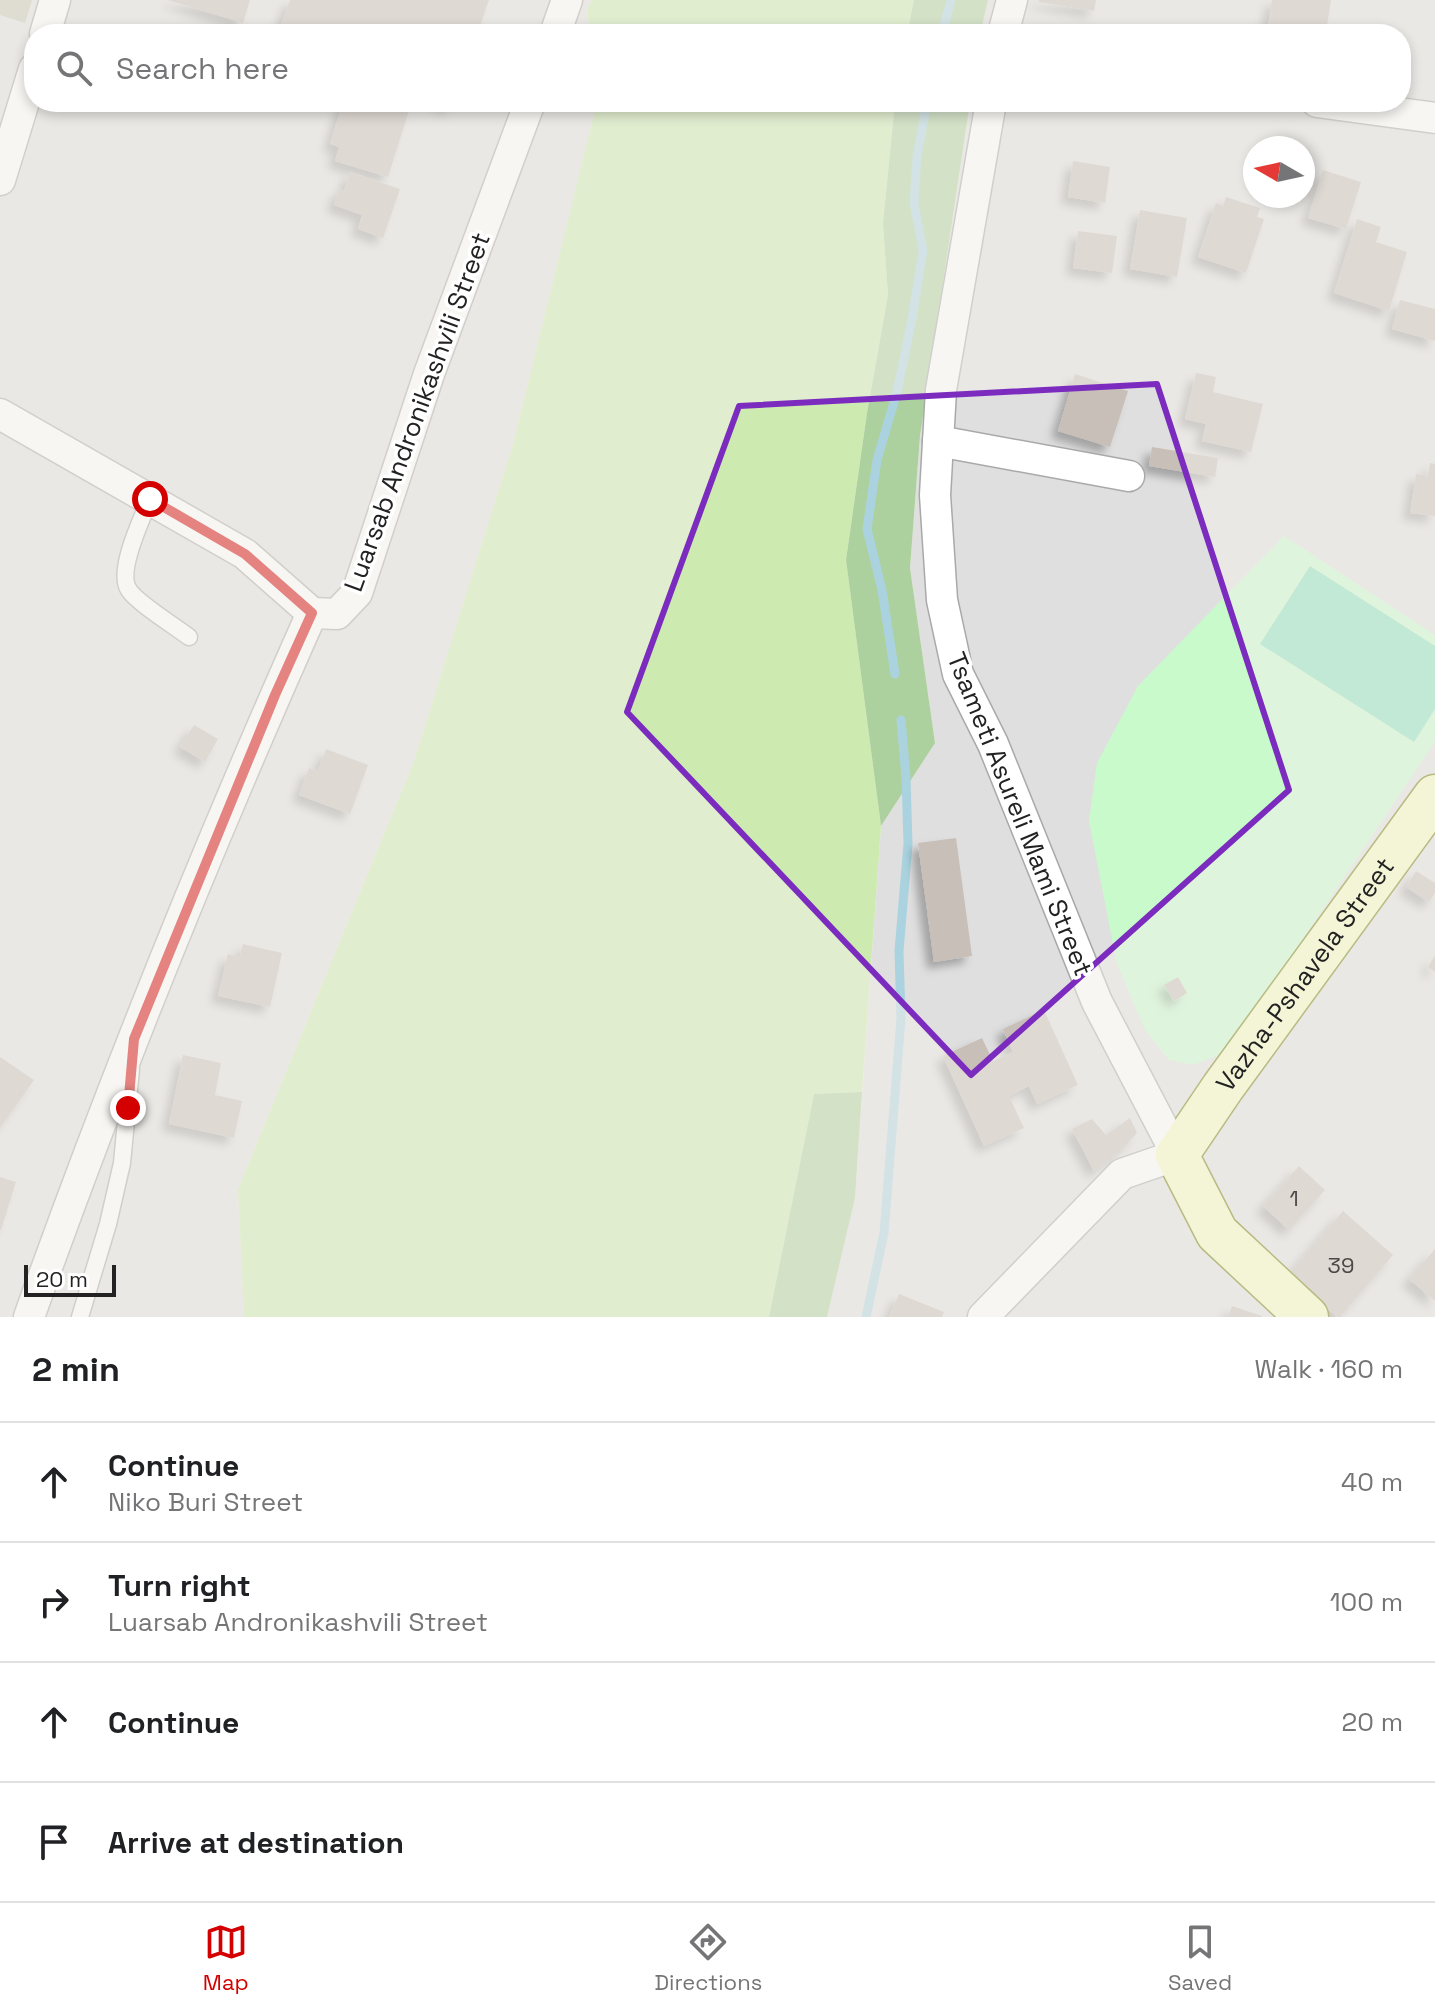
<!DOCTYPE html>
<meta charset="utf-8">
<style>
:root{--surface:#fff;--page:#f6f6f6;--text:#202124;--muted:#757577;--line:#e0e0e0;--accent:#d40000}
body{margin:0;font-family:"Space Grotesk",sans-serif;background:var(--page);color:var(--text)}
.compass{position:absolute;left:1243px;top:136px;width:72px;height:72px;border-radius:50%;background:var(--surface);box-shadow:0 4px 12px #0003;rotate:279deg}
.scale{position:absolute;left:24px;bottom:20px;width:92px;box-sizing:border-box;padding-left:8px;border:4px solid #222;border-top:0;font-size:22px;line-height:28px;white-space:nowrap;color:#222;-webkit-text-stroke:6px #fff;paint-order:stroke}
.stop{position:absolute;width:24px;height:24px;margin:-18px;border:6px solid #d40000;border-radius:50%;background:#fff}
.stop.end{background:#d40000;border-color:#fff;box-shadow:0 2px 8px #0008}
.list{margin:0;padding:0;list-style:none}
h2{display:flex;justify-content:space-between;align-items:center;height:104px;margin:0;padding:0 32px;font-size:34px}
h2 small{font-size:26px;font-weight:400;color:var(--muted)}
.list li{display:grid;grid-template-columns:52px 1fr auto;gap:24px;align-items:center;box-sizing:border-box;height:120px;padding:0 32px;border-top:2px solid var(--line)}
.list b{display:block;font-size:30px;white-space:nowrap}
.list p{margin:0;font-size:26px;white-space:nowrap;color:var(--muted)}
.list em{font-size:26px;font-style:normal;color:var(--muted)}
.icon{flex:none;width:44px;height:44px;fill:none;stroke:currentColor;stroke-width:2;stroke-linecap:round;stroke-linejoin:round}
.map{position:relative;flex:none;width:1435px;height:1317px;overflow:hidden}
.search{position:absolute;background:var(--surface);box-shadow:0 4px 12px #0003;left:24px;right:24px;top:24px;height:88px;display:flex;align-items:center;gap:20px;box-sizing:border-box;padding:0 28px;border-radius:32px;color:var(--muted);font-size:30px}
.sheet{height:584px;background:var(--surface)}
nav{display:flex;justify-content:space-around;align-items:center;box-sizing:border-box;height:112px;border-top:2px solid var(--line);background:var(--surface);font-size:22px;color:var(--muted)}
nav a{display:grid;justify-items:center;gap:4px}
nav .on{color:var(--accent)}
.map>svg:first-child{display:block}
</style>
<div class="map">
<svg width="1435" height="1317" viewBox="0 0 1435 1317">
<defs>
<filter id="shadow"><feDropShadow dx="-7" dy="7" stdDeviation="4" flood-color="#0004"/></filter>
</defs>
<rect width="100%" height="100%" fill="#f2efe9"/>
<g fill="#e0dfdf" fill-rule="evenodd">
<path d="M0,0H592L587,8L590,34H34V102H597L513,444L414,761L238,1189L244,1317H0Z"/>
<path d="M988,0H1435V1317H827L855,1198L881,826L935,743L910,568L920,436L970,102H1401V34H980ZM1255,148H1303V196H1255Z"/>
</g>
<path fill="#c7c7b4" d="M0,0H32L25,23L0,15Z"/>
<g fill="#cdebb0">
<path d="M592,0H914L907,34H590L587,8Z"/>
<path d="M597,102H895L883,223L888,295L867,413L846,560L881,826L862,1092L814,1094L769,1317H244L238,1189L414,761L513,444Z"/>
</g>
<g fill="#add19e">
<path d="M914,0H988L980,34H907Z"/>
<path d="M895,102H970L920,436L910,568L935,743L881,826L846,560L867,413L888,295L883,223Z"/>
<path d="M862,1092L855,1198L827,1317H769L814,1094Z"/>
</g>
<path fill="#c8facc" d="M1284,536L1435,635V742L1227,1052L1193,1065L1169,1060L1145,1030L1117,964L1089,821L1097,763L1138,686Z"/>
<path fill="#88e0be" d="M1310,566L1435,646V709L1414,742L1260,644Z"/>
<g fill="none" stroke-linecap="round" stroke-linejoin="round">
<g stroke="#aad3df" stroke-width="9">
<path d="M942,34L951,0"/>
<path d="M895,674L882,590L867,529L877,460L897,392L912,319L923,250L914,203L917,157L927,102"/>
<path d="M866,1317L884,1233L901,1018L899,951L908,844L906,777L901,720"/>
</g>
</g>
<g fill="#c7bfb8" filter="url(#shadow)">
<path d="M168,0H250L243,23Z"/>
<path d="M290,0H489L477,34H278Z"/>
<path d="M1039,0H1096L1094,11L1039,2Z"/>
<path d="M1272,0H1331L1327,26L1309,23L1308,32L1268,25Z"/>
<path d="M343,102H403L411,104L388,177L335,161L339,147L330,144Z"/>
<path d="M434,102H454L451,108Z"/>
<path d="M1073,161L1110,167L1105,203L1068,197Z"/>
<path d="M1323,170L1361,182L1346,229L1308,218Z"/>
<path d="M350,172L400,189L383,238L358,229L362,215L334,205L339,189L344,191Z"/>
<path d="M1226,197L1260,208L1257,217L1264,219L1246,273L1198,257L1216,203L1223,206Z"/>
<path d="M1140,210L1187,218L1177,277L1130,269Z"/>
<path d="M1357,219L1381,227L1376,242L1407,252L1389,311L1334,293Z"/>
<path d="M1078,231L1117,236L1112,273L1073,268Z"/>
<path d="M1400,300L1435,309V341L1392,329Z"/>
<path d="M1196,373L1216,377L1213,392L1263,404L1251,452L1202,441L1206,424L1185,419Z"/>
<path d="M1075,374L1128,391L1110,447L1058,431Z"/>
<path d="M1152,447L1218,458L1215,477L1149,466Z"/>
<path d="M1430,463L1435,464V516L1410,513L1416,474L1428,476Z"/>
<path d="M194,725L218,739L205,762L180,747Z"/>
<path d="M326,749L368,765L350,814L299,795L309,768L318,771Z"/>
<path d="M956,838L972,956L934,962L918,843Z"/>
<path d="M1416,871L1435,883V893L1429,902L1406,887Z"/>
<path d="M243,944L282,953L270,1007L218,996L228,954L240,957Z"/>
<path d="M1435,955V972L1428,967Z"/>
<path d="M1178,977L1187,993L1174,1001L1164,985Z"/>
<path d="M1044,1010L1078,1085L1037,1104L1029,1086L1009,1096L1024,1128L984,1146L943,1056L982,1038L993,1061L1013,1052L1003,1029Z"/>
<path d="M183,1055L221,1063L215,1095L242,1101L234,1138L169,1124Z"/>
<path d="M0,1057L34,1080L0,1128Z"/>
<path d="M1130,1118L1137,1133L1118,1153L1094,1171L1072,1129L1092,1119L1106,1135Z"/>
<path d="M1299,1166L1325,1190L1289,1230L1263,1206Z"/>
<path d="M0,1177L16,1182L1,1230H0Z"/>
<path d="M1343,1211L1393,1255L1340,1317H1337L1288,1275Z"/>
<path d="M1435,1249V1301L1409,1279Z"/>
<path d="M899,1294L944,1312L942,1317H889Z"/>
<path d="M1232,1306L1262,1316V1317H1228Z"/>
</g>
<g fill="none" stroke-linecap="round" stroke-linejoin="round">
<g stroke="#a9a9a9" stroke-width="19">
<g id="lane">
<path d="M150,499C142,518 116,572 129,590C136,602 176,627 189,637"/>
<path d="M80,1317L108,1224L122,1163L131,1069"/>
</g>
</g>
<g stroke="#a9a9a9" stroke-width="33">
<g id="street">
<path d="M45,34L55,0"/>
<path d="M555,34L567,0"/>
<path d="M1003,34L1012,0"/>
<path d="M1317,102L1435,118"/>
<path d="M0,180L34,69"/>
<path d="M0,414L245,554L312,613"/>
<path d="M938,441L1129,476"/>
<path d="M29,1317C114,1079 209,844 312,613L337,614L357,593L429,374L530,102"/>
<path d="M983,1317L1122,1174L1177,1155L1097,1002L993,744L958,674L942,600L935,495L941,390L991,102"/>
</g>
</g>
<g stroke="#707d05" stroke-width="45">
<g id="secondary">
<path id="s1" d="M1307,1317L1217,1233L1177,1155L1223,1087L1435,796"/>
</g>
</g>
<use href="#lane" stroke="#fff" stroke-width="16"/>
<use href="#street" stroke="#fff" stroke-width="30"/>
<use href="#secondary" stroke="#f7fabf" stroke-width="42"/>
</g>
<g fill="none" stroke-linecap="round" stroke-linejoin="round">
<path stroke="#d40000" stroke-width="10" d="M128,1108L134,1039L275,695L312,613L245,554L150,499"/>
</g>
<path d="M0 0H1435V1317H0ZM1157,384L1289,790L971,1075L627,712L739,406Z" fill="#f2efe9" fill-opacity=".55" fill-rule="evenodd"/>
<path fill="none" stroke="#7b2cbf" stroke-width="6" stroke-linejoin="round" d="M1157,384L1289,790L971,1075L627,712L739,406Z"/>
<g text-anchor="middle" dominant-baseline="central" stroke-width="7" stroke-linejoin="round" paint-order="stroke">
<g font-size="22" fill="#4b4948">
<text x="1294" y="1198">1</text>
<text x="1341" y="1265">39</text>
</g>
<g font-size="26" fill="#222" stroke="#fff">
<text transform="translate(417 412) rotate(-70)">Luarsab Andronikashvili Street</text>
<text transform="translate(1020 814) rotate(68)">Tsameti Asureli Mami Street</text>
<text stroke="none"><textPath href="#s1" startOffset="432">Vazha-Pshavela Street</textPath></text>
</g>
</g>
</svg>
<svg class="compass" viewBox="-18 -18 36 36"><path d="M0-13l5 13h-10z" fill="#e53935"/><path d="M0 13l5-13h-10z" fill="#757577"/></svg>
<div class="scale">20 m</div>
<div class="stop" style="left:150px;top:499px"></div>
<div class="stop end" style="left:128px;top:1108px"></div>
<div class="search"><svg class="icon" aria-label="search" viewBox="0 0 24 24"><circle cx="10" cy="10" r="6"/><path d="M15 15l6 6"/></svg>Search here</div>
</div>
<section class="sheet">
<h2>2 min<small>Walk · 160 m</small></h2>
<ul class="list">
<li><svg class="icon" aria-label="ahead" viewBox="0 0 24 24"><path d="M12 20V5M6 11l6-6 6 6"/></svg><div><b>Continue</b><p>Niko Buri Street</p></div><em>40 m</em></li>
<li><svg class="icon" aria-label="right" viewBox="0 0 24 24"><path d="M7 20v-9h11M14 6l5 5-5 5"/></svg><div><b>Turn right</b><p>Luarsab Andronikashvili Street</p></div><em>100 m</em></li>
<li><svg class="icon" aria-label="ahead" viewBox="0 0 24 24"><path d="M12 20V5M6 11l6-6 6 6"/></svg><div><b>Continue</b></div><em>20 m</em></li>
<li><svg class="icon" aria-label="arrive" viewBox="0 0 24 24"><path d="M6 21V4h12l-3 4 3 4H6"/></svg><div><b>Arrive at destination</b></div></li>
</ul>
</section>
<nav>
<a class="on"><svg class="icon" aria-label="map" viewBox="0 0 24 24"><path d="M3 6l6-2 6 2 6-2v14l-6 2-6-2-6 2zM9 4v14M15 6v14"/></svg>Map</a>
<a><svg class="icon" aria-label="directions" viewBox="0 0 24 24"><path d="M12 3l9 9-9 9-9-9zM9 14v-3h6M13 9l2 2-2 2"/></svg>Directions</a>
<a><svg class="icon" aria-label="saved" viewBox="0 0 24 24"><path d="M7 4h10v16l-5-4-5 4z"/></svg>Saved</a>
</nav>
